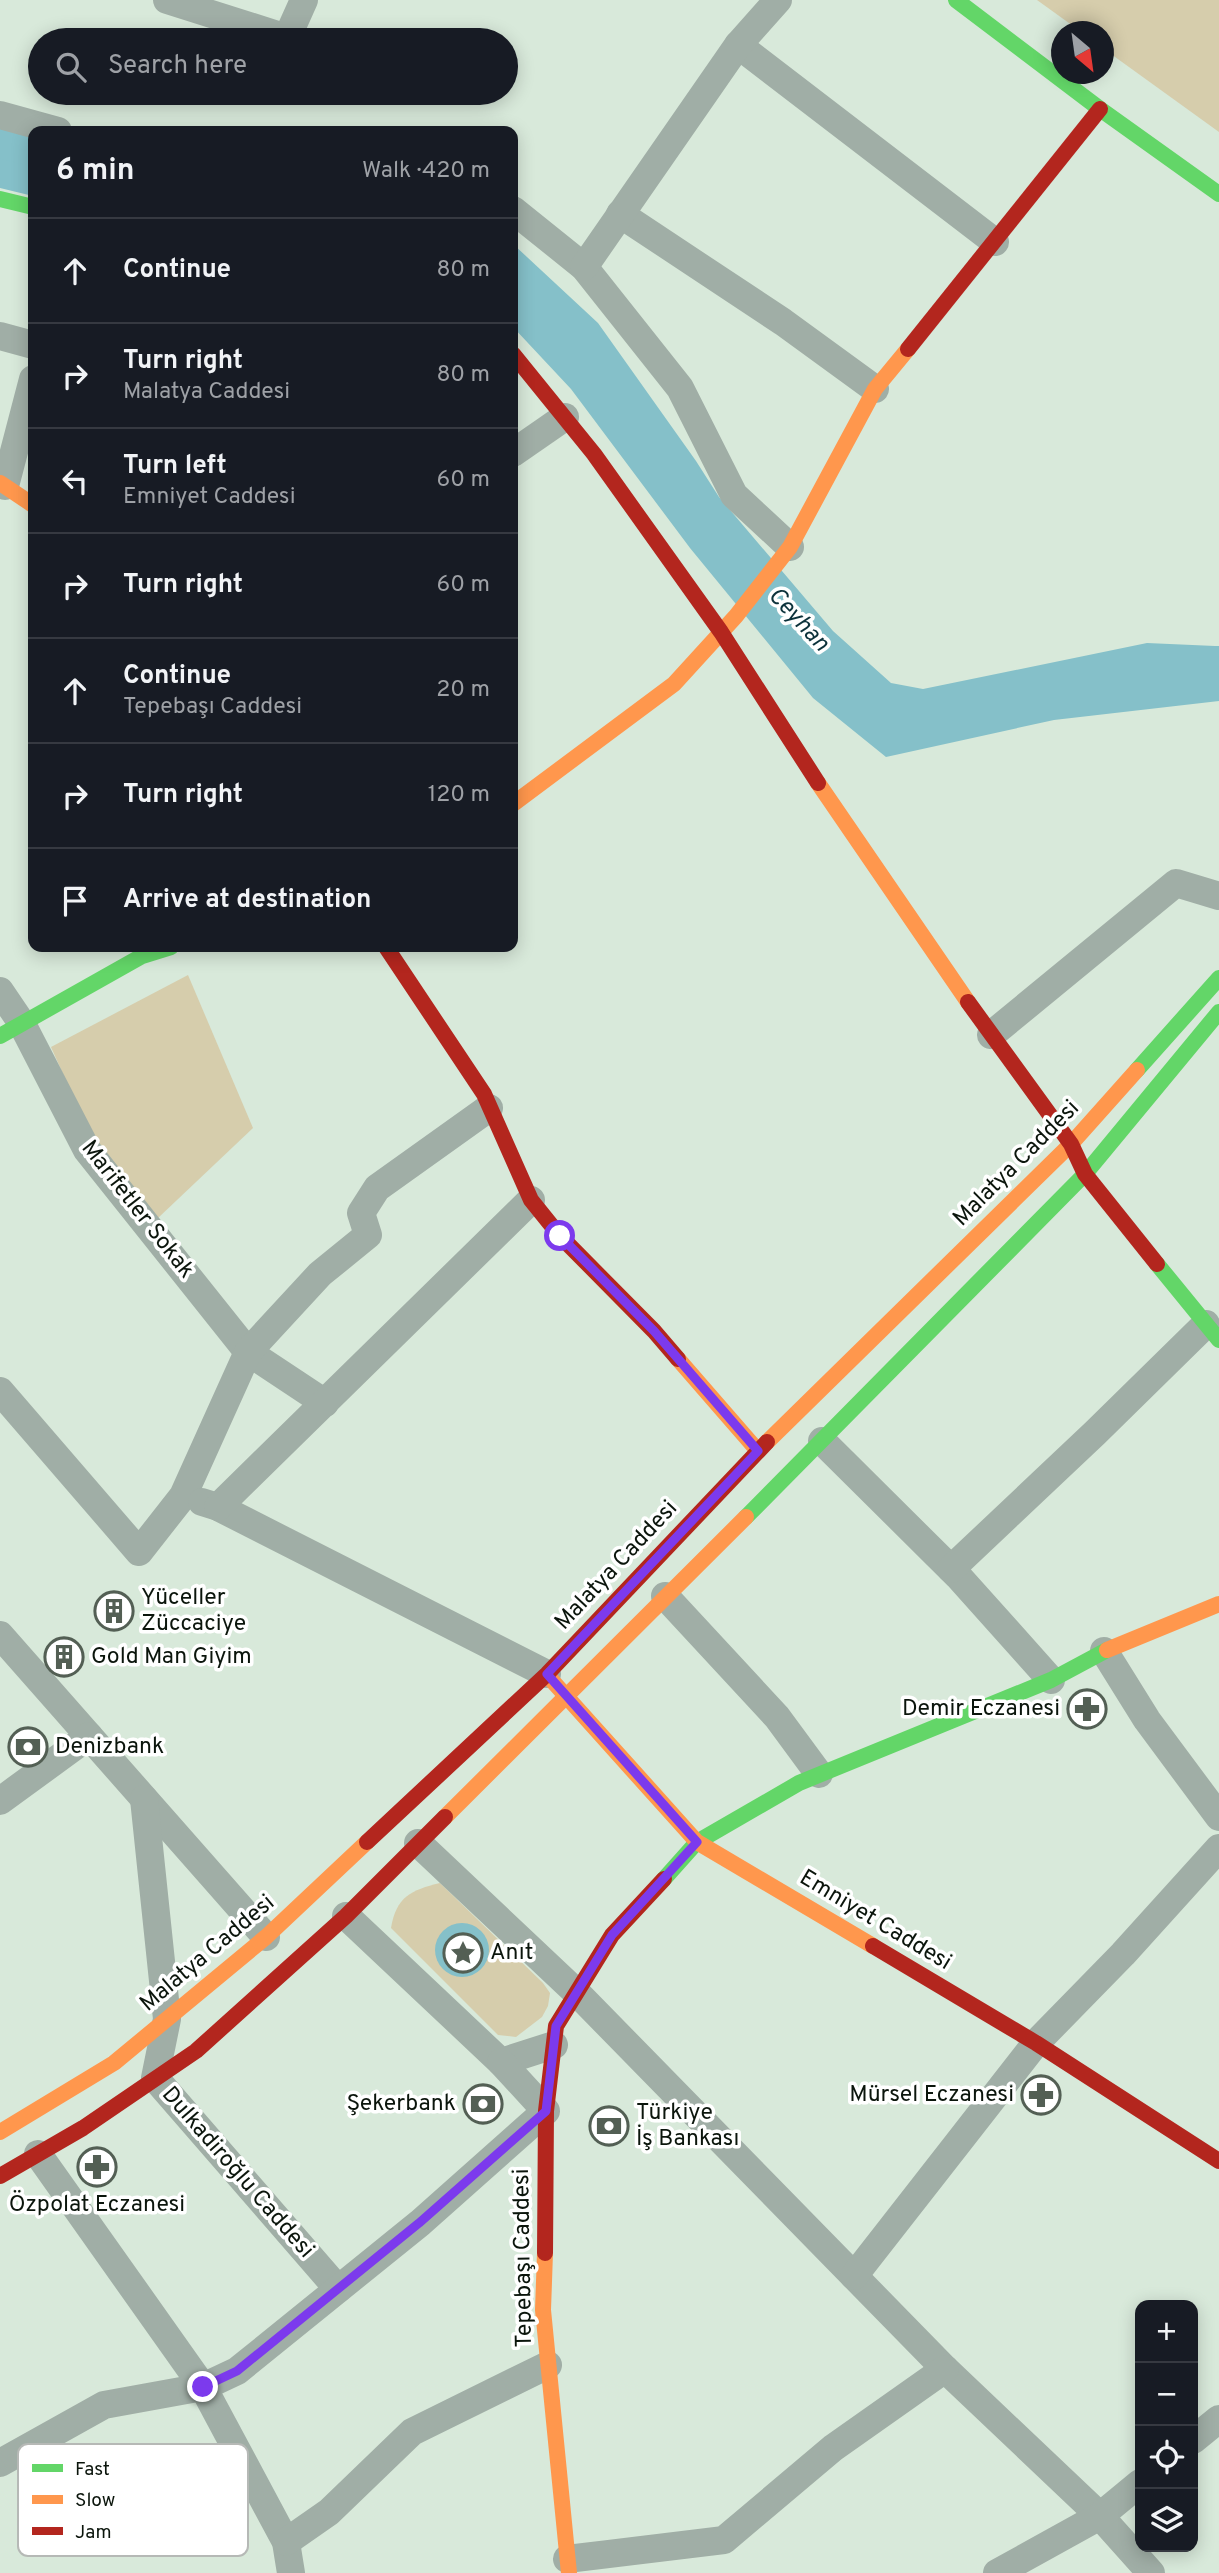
<!DOCTYPE html>
<meta charset="utf-8">
<style>
:root{--surface:#171b24;--page:#242831;--text:#f1f3f6;--muted:#9ea1a6;--line:#363941}
body{margin:0;font-family:Overpass,sans-serif;background:var(--page);color:var(--text)}
.controls{position:absolute;right:21px;bottom:21px;display:grid;overflow:hidden;border-radius:14px;box-shadow:0 4px 18px #0003}
.controls button{width:63px;height:63px;display:grid;place-items:center;padding:0;border:0;border-bottom:2px solid var(--line);background:var(--surface);color:var(--text);font:35px sans-serif}
.compass{position:absolute;left:1051px;top:21px;width:63px;height:63px;border-radius:50%;background:var(--surface);box-shadow:0 4px 18px #0003;rotate:151deg}
.stop{position:absolute;width:21px;height:21px;margin:-16px;border:5px solid #7c3aed;border-radius:50%;background:#fff}
.stop.end{background:#7c3aed;border-color:#fff;box-shadow:0 2px 7px #0008}
.list{margin:0;padding:0;list-style:none}
h2{display:flex;justify-content:space-between;align-items:center;height:91px;margin:0;padding:0 28px;font-size:30px}
h2 small{font-size:23px;font-weight:400;color:var(--muted)}
.list li{display:grid;grid-template-columns:46px 1fr auto;gap:21px;align-items:center;box-sizing:border-box;height:105px;padding:0 28px;border-top:2px solid var(--line)}
.list b{display:block;font-size:26px;white-space:nowrap}
.list p{margin:0;font-size:23px;white-space:nowrap;color:var(--muted)}
.list em{font-size:23px;font-style:normal;color:var(--muted)}
.icon{flex:none;width:38px;height:38px;fill:none;stroke:currentColor;stroke-width:2;stroke-linecap:round;stroke-linejoin:round}
.map{position:relative;flex:none;width:1219px;height:2573px;overflow:hidden}
.search{position:absolute;background:var(--surface);box-shadow:0 4px 18px #0003;left:28px;top:28px;width:490px;height:77px;display:flex;align-items:center;gap:18px;box-sizing:border-box;padding:0 24px;border-radius:38px;color:var(--muted);font-size:26px}
.panel{position:absolute;background:var(--surface);box-shadow:0 4px 18px #0003;left:28px;top:126px;width:490px;height:826px;border-radius:14px}
.map>svg:first-child{display:block}
</style>
<div class="map">
<svg width="1219" height="2573" viewBox="0 0 1219 2573">
<rect width="100%" height="100%" fill="#d8e9da"/>
<g fill="#d6cdac">
<path d="M1037,0H1219V132L1104,49V32L1080,31Z"/>
<path d="M188,975L253,1128L158,1218L92,1139L51,1047Z"/>
<path d="M440,1883L543,1983L550,1993L548,2006L542,2017L516,2037L498,2035L391,1928C396,1897 411,1890 440,1883Z"/>
</g>
<g fill="#85c0c9">
<path d="M0,139L33,150V196L0,188Z"/>
<path d="M513,244L598,323L696,461L719,497L833,631L891,683L923,689L1147,643L1215,646H1219V701L1054,720L886,757L813,698L690,548L571,389L513,327Z"/>
<circle cx="462" cy="1950" r="27"/>
</g>
<g fill="none" stroke-linecap="round" stroke-linejoin="round">
<path stroke="#85c0c9" stroke-width="44" d="M0,136L33,144"/>
<g stroke="#a0aea6" stroke-width="28">
<path d="M167,0L287,38L304,0"/>
<path d="M738,45L995,242"/>
<path d="M0,115L58,131"/>
<path d="M513,210L584,267L680,388L734,495L790,547"/>
<path d="M620,214L783,322L875,389"/>
<path d="M584,267L738,45L778,0"/>
<path d="M0,336L33,345"/>
<path d="M513,453L565,417"/>
<path d="M5,486L33,379"/>
<path d="M0,991L21,1022L87,1150L248,1352L325,1403"/>
<path d="M991,1035L1176,883L1219,896"/>
<path d="M0,1391L139,1552L183,1496L248,1352L320,1274L368,1235L361,1213L377,1188L489,1108"/>
<path d="M822,1441L958,1576L1051,1680"/>
<path d="M202,1502L218,1507L547,1674"/>
<path d="M218,1507L531,1200"/>
<path d="M951,1569L1095,1433L1206,1324"/>
<path d="M665,1596L777,1717L819,1774"/>
<path d="M0,1635L266,1937"/>
<path d="M1104,1651L1147,1720L1219,1817"/>
<path d="M144,1799L167,2019L155,2078L338,2289"/>
<path d="M0,1801L89,1736"/>
<path d="M418,1843L577,1993L945,2369L1100,2516L1151,2573"/>
<path d="M346,1916L501,2062L554,2045"/>
<path d="M38,2154L203,2387L286,2542L291,2573"/>
<path d="M854,2276L1036,2043L1123,1954L1219,1848"/>
<path d="M1193,2440L1219,2419"/>
<path d="M0,2463L104,2405L203,2387L237,2371L420,2223L546,2111L501,2062"/>
<path d="M286,2542L329,2512L412,2432L548,2365"/>
<path d="M567,2559L724,2540L833,2448L945,2369"/>
<path d="M997,2573L1100,2516L1140,2483"/>
</g>
<g stroke="#63d668" stroke-width="16">
<path d="M956,0L1100,109L1219,194"/>
<path d="M0,199L33,207"/>
<path d="M0,1036L142,956L171,947"/>
<path d="M1137,1070L1219,978"/>
<path d="M1157,1264L1219,1340"/>
<path d="M746,1517L1085,1174L1219,1012"/>
<path d="M664,1879L697,1842L799,1783L1051,1680L1107,1650"/>
</g>
<g stroke="#ff974d" stroke-width="16">
<path d="M0,483L33,505"/>
<path d="M818,783L968,1002"/>
<path d="M513,804L674,684L736,616L790,547L875,389L908,349"/>
<path d="M678,1359L758,1451"/>
<path d="M767,1442L1071,1144L1137,1070"/>
<path d="M1107,1650L1219,1604"/>
<path d="M548,1676L697,1842L873,1946"/>
<path d="M445,1817L746,1517"/>
<path d="M0,2132L114,2063L266,1937L367,1842"/>
<path d="M545,2253L543,2310L569,2573"/>
</g>
<g stroke="#b3261e" stroke-width="16">
<path d="M908,349L1100,109"/>
<path d="M513,354L594,454L721,632L818,783"/>
<path d="M386,947L484,1094L531,1200L560,1236L654,1331L678,1359"/>
<path d="M968,1002L1071,1144L1085,1174L1157,1264"/>
<path d="M367,1842L547,1674L767,1442"/>
<path d="M873,1946L1036,2043L1219,2161"/>
<path d="M0,2176L83,2128L196,2051L346,1916L445,1817"/>
<path d="M545,2253L546,2111L556,2026L612,1935L664,1879"/>
</g>
</g>
<g fill="none" stroke-linecap="round" stroke-linejoin="round">
<path stroke="#7c3aed" stroke-width="9" d="M203,2387L237,2371L419,2223L546,2111L556,2026L612,1935L697,1842L547,1674L758,1451L654,1331L560,1236"/>
</g>
<defs>
<g id="building-ring" transform="scale(2.0125)"><circle r="9.5" fill="#fff" stroke="#535f54" stroke-width="1.5"/><path d="M-4-6H4V6H1V3H-1V6H-4ZM-2.5-4.3h1.7v1.8h-1.7ZM.8-4.3h1.7v1.8H.8ZM-2.5-1h1.7V.8h-1.7ZM.8-1h1.7V.8H.8Z" fill="#535f54"/></g>
<g id="pharmacy-ring" transform="scale(2.0125)"><circle r="9.5" fill="#fff" stroke="#535f54" stroke-width="1.5"/><path d="M-2-6h4v4h4v4h-4v4h-4v-4h-4v-4h4Z" fill="#535f54"/></g>
<g id="bank-ring" transform="scale(2.0125)"><circle r="9.5" fill="#fff" stroke="#535f54" stroke-width="1.5"/><path d="M-6-4H6V4H-6ZM0-2.3a2.3 2.3 0 1 0 0 4.6a2.3 2.3 0 1 0 0-4.6Z" fill="#535f54"/></g>
<g id="sight-ring" transform="scale(2.0125)"><circle r="9.5" fill="#fff" stroke="#535f54" stroke-width="1.5"/><path d="M0-6L1.8-2.2L6-1.7L2.9 1.2L3.7 5.4L0 3.3L-3.7 5.4L-2.9 1.2L-6-1.7L-1.8-2.2Z" fill="#535f54"/></g>
</defs>
<g fill-rule="evenodd">
<use href="#building-ring" x="114" y="1611"/>
<use href="#building-ring" x="64" y="1657"/>
<use href="#pharmacy-ring" x="1087" y="1709"/>
<use href="#bank-ring" x="28" y="1747"/>
<use href="#sight-ring" x="463" y="1953"/>
<use href="#pharmacy-ring" x="1041" y="2095"/>
<use href="#bank-ring" x="483" y="2104"/>
<use href="#bank-ring" x="609" y="2126"/>
<use href="#pharmacy-ring" x="97" y="2167"/>
</g>
<g text-anchor="middle" dominant-baseline="central" stroke-width="7" stroke-linejoin="round" paint-order="stroke">
<g font-size="23" fill="#0b150c" stroke="#fff">
<text transform="translate(1017 1164) rotate(-45)">Malatya Caddesi</text>
<text transform="translate(137 1210) rotate(52)">Marifetler Sokak</text>
<text transform="translate(617 1566) rotate(-47)">Malatya Caddesi</text>
<text transform="translate(875 1921) rotate(31)">Emniyet Caddesi</text>
<text transform="translate(208 1954) rotate(-40)">Malatya Caddesi</text>
<text transform="translate(237 2173) rotate(49)">Dulkadiroğlu Caddesi</text>
<text transform="translate(524 2258) rotate(-91)">Tepebaşı Caddesi</text>
</g>
<g font-size="23" fill="#0b150c" stroke="#fff" text-anchor="start">
<text x="141" y="1598">Yüceller<tspan x="141" dy="26">Züccaciye</tspan></text>
<text x="91" y="1657">Gold Man Giyim</text>
<text x="1060" y="1709" text-anchor="end">Demir Eczanesi</text>
<text x="55" y="1747">Denizbank</text>
<text x="490" y="1953">Anıt</text>
<text x="1014" y="2095" text-anchor="end">Mürsel Eczanesi</text>
<text x="456" y="2104" text-anchor="end">Şekerbank</text>
<text x="636" y="2113">Türkiye<tspan x="636" dy="26">İş Bankası</tspan></text>
<text x="97" y="2205" text-anchor="middle">Özpolat Eczanesi</text>
</g>
<g font-size="24" font-style="italic" fill="#0c323b" stroke="#fff">
<text transform="translate(798 620) rotate(47)">Ceyhan</text>
</g>
</g>
<rect x="18" y="2444" width="230" height="112" rx="10" fill="#fff" stroke="#b6b9b6" stroke-width="2"/>
<rect x="32" y="2464" width="31" height="8" fill="#63d668"/>
<rect x="32" y="2495" width="31" height="9" fill="#ff974d"/>
<rect x="32" y="2527" width="31" height="8" fill="#b3261e"/>
<g font-size="19" fill="#0b150c">
<text x="75" y="2475">Fast</text>
<text x="75" y="2506">Slow</text>
<text x="75" y="2538">Jam</text>
</g>
</svg>
<div class="controls">
<button>+</button>
<button>−</button>
<button><svg class="icon" aria-label="locate" viewBox="0 0 24 24"><circle cx="12" cy="12" r="6"/><path d="M12 2v4M12 18v4M2 12h4M18 12h4"/></svg></button>
<button><svg class="icon" aria-label="layers" viewBox="0 0 24 24"><path d="M12 4l9 5-9 5-9-5zM3 14l9 5 9-5"/></svg></button>
</div>
<svg class="compass" viewBox="-18 -18 36 36"><path d="M0-13l5 13h-10z" fill="#e53935"/><path d="M0 13l5-13h-10z" fill="#9ea1a6"/></svg>
<div class="stop" style="left:560px;top:1236px"></div>
<div class="stop end" style="left:203px;top:2387px"></div>
<div class="search"><svg class="icon" aria-label="search" viewBox="0 0 24 24"><circle cx="10" cy="10" r="6"/><path d="M15 15l6 6"/></svg>Search here</div>
<section class="panel">
<h2>6 min<small>Walk · 420 m</small></h2>
<ul class="list">
<li><svg class="icon" aria-label="ahead" viewBox="0 0 24 24"><path d="M12 20V5M6 11l6-6 6 6"/></svg><div><b>Continue</b></div><em>80 m</em></li>
<li><svg class="icon" aria-label="right" viewBox="0 0 24 24"><path d="M7 20v-9h11M14 6l5 5-5 5"/></svg><div><b>Turn right</b><p>Malatya Caddesi</p></div><em>80 m</em></li>
<li><svg class="icon" aria-label="left" viewBox="0 0 24 24"><path d="M17 20v-9H6M10 6l-5 5 5 5"/></svg><div><b>Turn left</b><p>Emniyet Caddesi</p></div><em>60 m</em></li>
<li><svg class="icon" aria-label="right" viewBox="0 0 24 24"><path d="M7 20v-9h11M14 6l5 5-5 5"/></svg><div><b>Turn right</b></div><em>60 m</em></li>
<li><svg class="icon" aria-label="ahead" viewBox="0 0 24 24"><path d="M12 20V5M6 11l6-6 6 6"/></svg><div><b>Continue</b><p>Tepebaşı Caddesi</p></div><em>20 m</em></li>
<li><svg class="icon" aria-label="right" viewBox="0 0 24 24"><path d="M7 20v-9h11M14 6l5 5-5 5"/></svg><div><b>Turn right</b></div><em>120 m</em></li>
<li><svg class="icon" aria-label="arrive" viewBox="0 0 24 24"><path d="M6 21V4h12l-3 4 3 4H6"/></svg><div><b>Arrive at destination</b></div></li>
</ul>
</section>
</div>
